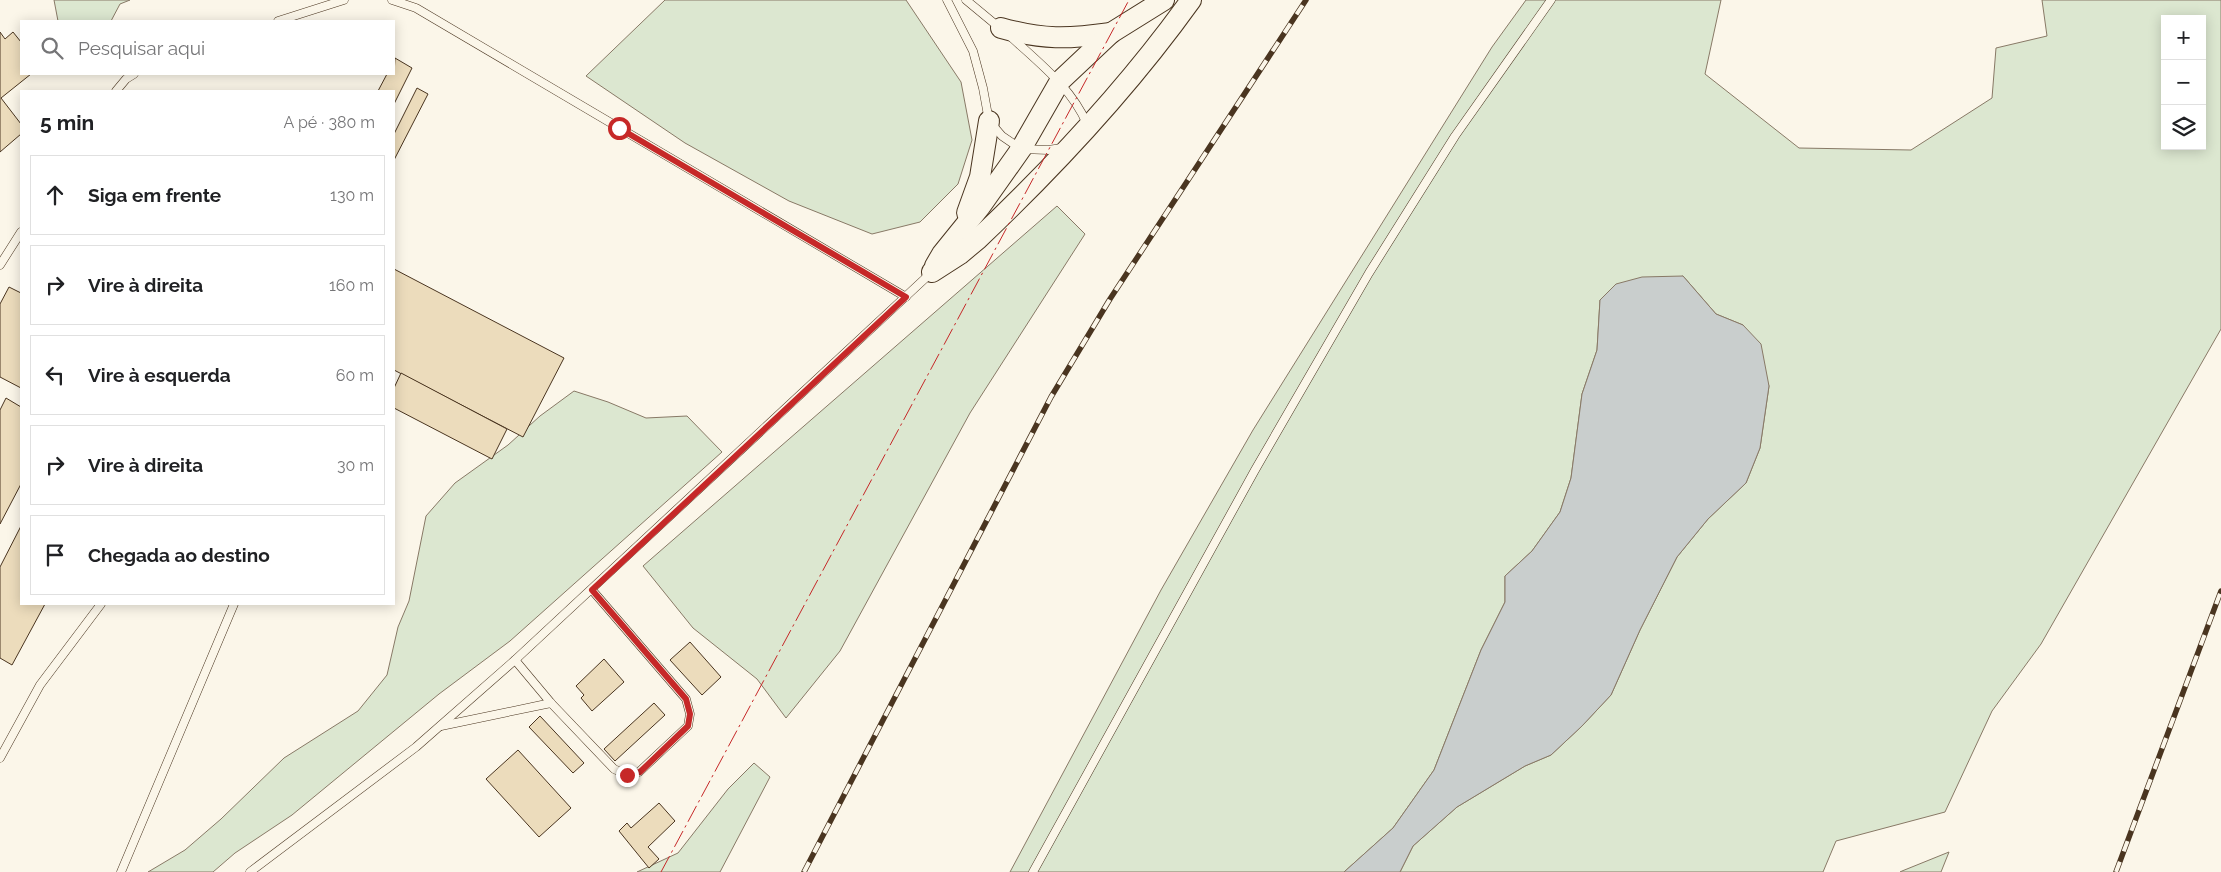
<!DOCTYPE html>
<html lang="pt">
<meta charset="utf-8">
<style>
:root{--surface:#fff;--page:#f6f6f6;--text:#202124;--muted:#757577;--line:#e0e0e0}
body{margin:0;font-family:Raleway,sans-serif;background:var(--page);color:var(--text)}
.controls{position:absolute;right:15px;top:15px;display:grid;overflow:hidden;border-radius:0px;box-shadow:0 2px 12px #0003}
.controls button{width:45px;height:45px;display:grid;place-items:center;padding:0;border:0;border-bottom:1px solid var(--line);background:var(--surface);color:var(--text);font:25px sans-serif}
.stop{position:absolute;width:15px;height:15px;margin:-11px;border:4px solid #c62828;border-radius:50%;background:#fff}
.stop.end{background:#c62828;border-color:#fff;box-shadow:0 1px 5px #0008}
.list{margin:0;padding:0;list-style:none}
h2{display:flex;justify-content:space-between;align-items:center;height:65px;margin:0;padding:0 20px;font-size:21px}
h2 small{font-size:16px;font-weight:400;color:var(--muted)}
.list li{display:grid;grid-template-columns:32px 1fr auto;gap:15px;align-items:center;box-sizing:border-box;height:80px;margin:0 10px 10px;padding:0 10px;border:1px solid var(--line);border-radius:0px}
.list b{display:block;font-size:19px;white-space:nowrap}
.list em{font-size:16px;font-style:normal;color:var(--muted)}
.icon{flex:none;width:28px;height:28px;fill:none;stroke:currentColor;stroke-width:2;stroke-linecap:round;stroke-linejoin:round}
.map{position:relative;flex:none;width:2221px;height:872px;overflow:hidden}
.search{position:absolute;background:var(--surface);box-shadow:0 2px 12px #0003;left:20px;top:20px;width:375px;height:55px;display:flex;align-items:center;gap:12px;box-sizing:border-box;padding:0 18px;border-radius:0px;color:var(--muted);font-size:19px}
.panel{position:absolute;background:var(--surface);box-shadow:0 2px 12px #0003;left:20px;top:90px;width:375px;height:515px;border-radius:0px}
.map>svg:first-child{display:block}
</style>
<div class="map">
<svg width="2221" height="872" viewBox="0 0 2221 872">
<rect width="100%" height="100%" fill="#fbf6e9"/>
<g fill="#dce7d0" stroke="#887966" fill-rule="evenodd">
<path d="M54,0H130L120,4L111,21H58Z"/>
<path d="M665,0H906L961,82L972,140L958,184L920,222L872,234L789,201L685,143L586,76Z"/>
<path d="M1526,0H1721L1705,74L1799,148L1911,150L1992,98L1996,48L2047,36L2042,0H2221V329L2041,644L1992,711L1945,812L1836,841L1823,872H1400L1413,846L1457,807L1525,766L1551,755L1582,726L1611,695L1640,630L1677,557L1708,519L1746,483L1760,448L1769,386L1743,325L1716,314L1683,276L1600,300L1597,350L1582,394L1571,478L1560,512L1532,551L1505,576V602L1481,650L1434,770L1393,828L1344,872H1010L1161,590L1253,430L1492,47ZM2165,19H2202V146H2165Z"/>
<path d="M1057,206L1085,234L970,413L840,651L786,718L757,679L693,628L643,566Z"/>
<path d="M574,391L608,402L646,418L687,416L722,452L510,641L439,694L292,815L235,853L213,872H148L185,850L221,819L284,758L358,711L387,675L398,627L409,601L426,516L455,483L508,445L540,416Z"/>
<path d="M754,763L770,777L720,872H637L678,853L728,789Z"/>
<path d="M1949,852L1941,872H1900L1902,871Z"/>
</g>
<path fill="#c9cecd" stroke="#887966" d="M1683,276L1716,314L1743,325L1761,344L1769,386L1760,448L1746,483L1708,519L1677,557L1640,630L1611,695L1582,726L1551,755L1525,766L1457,807L1413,846L1400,872H1344L1393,828L1434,770L1481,650L1505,602V576L1532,551L1560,512L1571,478L1582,394L1597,350L1600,300L1616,284L1642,277Z"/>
<g fill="#ecdcbc" stroke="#4a3520">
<path d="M0,32L5,39L13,32L21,42V74H31L1,98L21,124V134L0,152Z"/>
<path d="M395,58L412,68L394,104V91H378L387,74H394Z"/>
<path d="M417,88L428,94L394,160V134Z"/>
<path d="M394,269L564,358L523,437L394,370Z"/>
<path d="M9,287L21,293V388L0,377V304Z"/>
<path d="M401,373L507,429L492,459L394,408V388Z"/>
<path d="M6,398L21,407V484L0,524V410Z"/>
<path d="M21,526V604H45L12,665L0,658V567Z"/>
<path d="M690,642L721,677L702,695L670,660Z"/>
<path d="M604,659L624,682L592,711L581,698L584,695L576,686Z"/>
<path d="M654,703L665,715L615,761L604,749Z"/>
<path d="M540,716L584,763L573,773L529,727Z"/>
<path d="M518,750L571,808L539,837L486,779Z"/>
<path d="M659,803L675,821L648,847L659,859L649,868L619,831L627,823L631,828Z"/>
</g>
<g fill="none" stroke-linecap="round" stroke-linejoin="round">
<g stroke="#4a3520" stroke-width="9">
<g id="service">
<path d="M392,0L416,8L906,297"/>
<path d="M947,0L973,51L983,88L989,121L1002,136L1021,149L1048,150L1062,148"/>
<path d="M966,0L1001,29"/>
<path d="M278,21L344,0"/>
<path d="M1010,36C1039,63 1071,87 1087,124"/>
<path d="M116,91L126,79L134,74"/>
<path d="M0,265L21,232"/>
<path d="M515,660L551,703L614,769L627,775L639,772L688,726L690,714L686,699L592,590"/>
<path d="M441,726L551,703"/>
<path d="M0,758L40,685L101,604"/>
<path d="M121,872L234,604"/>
<path d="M250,872L416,747L515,660L932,272"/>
<path d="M1033,872L1255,470L1369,273L1455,136L1551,0"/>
</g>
</g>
<g stroke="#4a3520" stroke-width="22">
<g id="tertiary">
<path d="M1001,28C1043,40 1068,39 1111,33"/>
<path d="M967,213L980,177L989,121"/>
<path d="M935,266L942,254L980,207L1021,149L1060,81L1111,33L1164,0"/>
<path d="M932,272L960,254L978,239C1056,165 1128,88 1191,0"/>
</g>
</g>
<use href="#service" stroke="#fbf6e9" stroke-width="8"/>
<use href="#tertiary" stroke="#fbf6e9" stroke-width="20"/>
<g stroke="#4a3520" stroke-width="5.5">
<g id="rail">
<path d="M804,872L1051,397L1110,299L1306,0"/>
<path d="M2116,872L2221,591"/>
</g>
</g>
<use href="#rail" stroke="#fbf6e9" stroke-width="4" stroke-dasharray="11" stroke-linecap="butt"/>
<path stroke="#c62828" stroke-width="1" stroke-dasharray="18 4 2.5 4" stroke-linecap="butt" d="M661,872L1129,0"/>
</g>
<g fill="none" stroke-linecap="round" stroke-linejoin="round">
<path stroke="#c62828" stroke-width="6" d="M619,128L906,297L592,590L686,699L690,714L688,726L640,772L627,775"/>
</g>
</svg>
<div class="controls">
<button>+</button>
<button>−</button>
<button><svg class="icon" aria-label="layers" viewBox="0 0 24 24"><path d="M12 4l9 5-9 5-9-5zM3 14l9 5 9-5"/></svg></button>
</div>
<div class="stop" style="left:619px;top:128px"></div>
<div class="stop end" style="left:627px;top:775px"></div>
<div class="search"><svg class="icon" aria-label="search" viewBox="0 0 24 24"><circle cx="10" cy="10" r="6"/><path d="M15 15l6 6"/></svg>Pesquisar aqui</div>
<section class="panel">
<h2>5 min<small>A pé · 380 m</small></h2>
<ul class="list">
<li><svg class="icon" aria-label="ahead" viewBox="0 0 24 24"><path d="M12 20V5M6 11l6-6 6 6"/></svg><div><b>Siga em frente</b></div><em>130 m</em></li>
<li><svg class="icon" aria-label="right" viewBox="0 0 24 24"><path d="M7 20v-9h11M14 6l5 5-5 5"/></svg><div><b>Vire à direita</b></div><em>160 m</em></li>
<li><svg class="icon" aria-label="left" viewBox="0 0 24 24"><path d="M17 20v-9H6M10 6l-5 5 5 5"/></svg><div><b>Vire à esquerda</b></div><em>60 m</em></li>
<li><svg class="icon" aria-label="right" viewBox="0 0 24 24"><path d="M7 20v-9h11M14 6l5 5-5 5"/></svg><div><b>Vire à direita</b></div><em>30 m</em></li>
<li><svg class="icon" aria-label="arrive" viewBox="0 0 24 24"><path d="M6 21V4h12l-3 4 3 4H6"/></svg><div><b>Chegada ao destino</b></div></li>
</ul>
</section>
</div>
